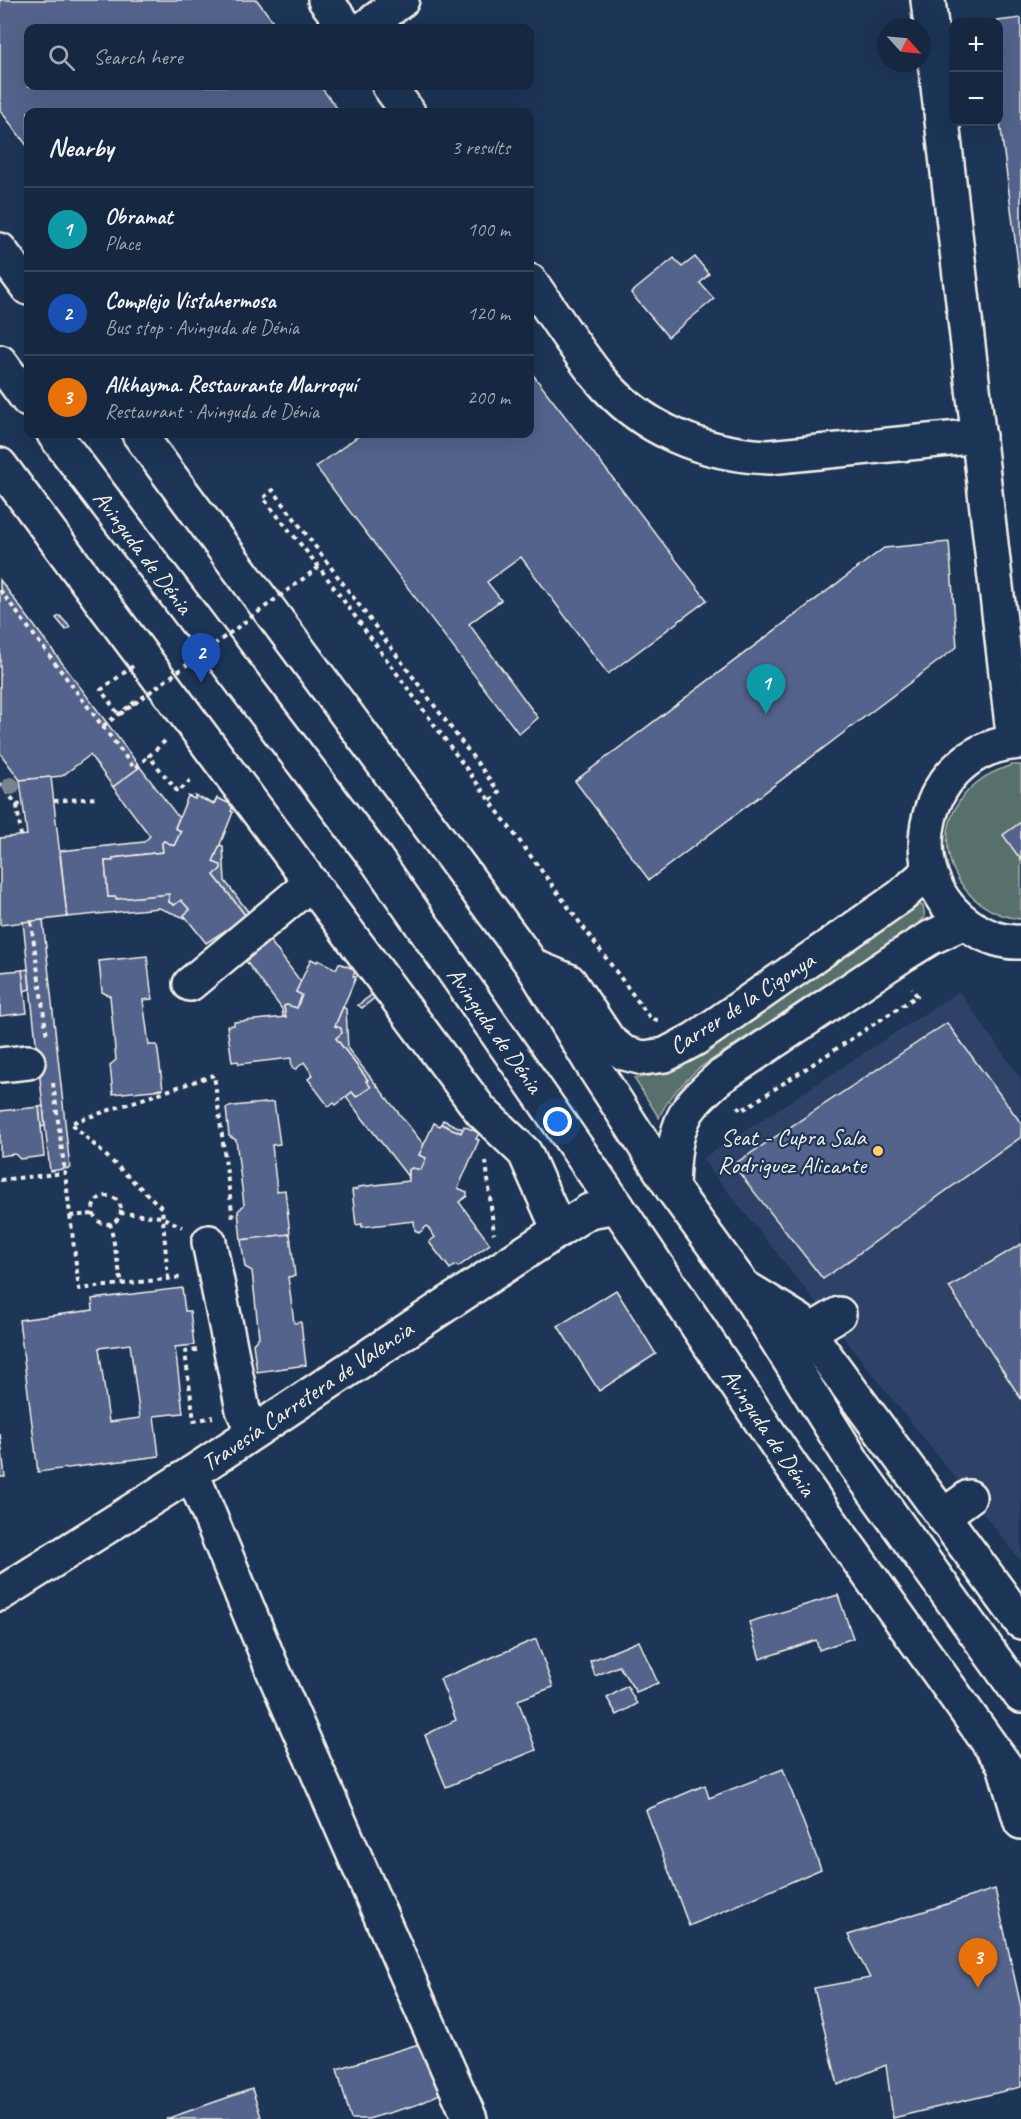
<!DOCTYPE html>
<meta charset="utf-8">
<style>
:root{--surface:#162841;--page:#23344c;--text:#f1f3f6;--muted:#9ea6b1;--line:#35445a;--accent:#ffd166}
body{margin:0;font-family:Caveat,sans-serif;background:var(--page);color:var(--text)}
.controls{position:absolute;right:18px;top:18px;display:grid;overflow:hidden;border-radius:12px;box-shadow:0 6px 24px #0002}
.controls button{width:54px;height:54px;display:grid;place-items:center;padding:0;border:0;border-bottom:2px solid var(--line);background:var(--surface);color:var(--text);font:30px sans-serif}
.compass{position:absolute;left:877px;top:18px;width:54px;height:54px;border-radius:50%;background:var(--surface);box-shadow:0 6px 24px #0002;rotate:117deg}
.you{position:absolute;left:558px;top:1122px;width:21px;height:21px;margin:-15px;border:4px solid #fff;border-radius:50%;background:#1a73e8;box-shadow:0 0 0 9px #1a73e833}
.badge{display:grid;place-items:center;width:39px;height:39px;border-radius:50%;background:var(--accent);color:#fff;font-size:20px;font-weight:700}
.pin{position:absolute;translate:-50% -50px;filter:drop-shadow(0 2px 3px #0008)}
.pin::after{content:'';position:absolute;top:32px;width:21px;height:18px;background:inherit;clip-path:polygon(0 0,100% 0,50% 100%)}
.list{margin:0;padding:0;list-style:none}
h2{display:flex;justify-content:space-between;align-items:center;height:78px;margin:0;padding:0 24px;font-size:26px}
h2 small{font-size:20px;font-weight:400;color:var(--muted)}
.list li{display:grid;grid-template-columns:39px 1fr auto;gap:18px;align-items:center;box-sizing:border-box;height:84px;padding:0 24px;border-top:2px solid var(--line)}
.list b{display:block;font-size:22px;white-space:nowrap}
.list p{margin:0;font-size:20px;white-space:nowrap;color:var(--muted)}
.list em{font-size:20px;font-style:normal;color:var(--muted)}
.icon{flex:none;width:33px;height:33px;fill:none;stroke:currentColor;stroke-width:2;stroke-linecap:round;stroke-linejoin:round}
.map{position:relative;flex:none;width:1021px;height:2119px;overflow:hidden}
.search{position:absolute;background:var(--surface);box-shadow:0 6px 24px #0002;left:24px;top:24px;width:510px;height:66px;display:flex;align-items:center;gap:15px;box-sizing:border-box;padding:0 21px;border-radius:12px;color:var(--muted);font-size:22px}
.panel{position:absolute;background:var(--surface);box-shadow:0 6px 24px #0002;left:24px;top:108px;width:510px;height:330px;border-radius:12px}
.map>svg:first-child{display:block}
</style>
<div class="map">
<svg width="1021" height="2119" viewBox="0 0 1021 2119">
<rect width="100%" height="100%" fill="#1d3557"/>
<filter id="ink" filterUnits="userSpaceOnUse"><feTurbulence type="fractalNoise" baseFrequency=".0167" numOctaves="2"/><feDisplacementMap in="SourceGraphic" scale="12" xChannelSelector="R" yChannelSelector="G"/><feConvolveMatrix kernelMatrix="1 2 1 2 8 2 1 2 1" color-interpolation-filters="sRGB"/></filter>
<g filter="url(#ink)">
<path fill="#2d4367" d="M959,991L1021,1079V1561L702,1159Z"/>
<g fill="#59706c" stroke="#a6b0aa" stroke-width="1.5">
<path d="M1012,765H1021V919C960,914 923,841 966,793C979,778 994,771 1012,765Z"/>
<path d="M916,903L923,906L925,917L919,923L699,1068C683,1083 668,1097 659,1118L634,1078C656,1077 670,1065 688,1054Z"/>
</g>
<g fill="#52648b" stroke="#f4f1e8" stroke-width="1.5" fill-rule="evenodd">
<path d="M0,0H257L278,28H28V86H320L340,112H28V147L0,110Z"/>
<path d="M1021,18V287L998,106V22H989Z"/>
<path d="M695,257L709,274L700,283L714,299L668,337L631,293L674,258L682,267Z"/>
<path d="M530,371L707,600L608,674L521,557L487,582L501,600L469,624L538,718L519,734L316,467L361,434H530Z"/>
<path d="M949,542L957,647L649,880L575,781L884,548Z"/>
<path d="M0,580L140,767L113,787L90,755L62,776L20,780L0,753Z"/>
<path d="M60,616L70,627L66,630L56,618Z"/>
<path d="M140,767L179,818L175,828L181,831L174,846L164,841L162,843L163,852L113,858V861H105L108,897H116V899L169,894V902L174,905L181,900L190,910L184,915L188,919L159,908L67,917L60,851L144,842L150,836L113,787Z"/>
<path d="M51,777L67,917L0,925V838L27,835L20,780Z"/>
<path d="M188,796L195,799V796L214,804L217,798L233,805L231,811L233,812L213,862L221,865V869L214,875L246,916L233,933L229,928L206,943L184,915L190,910L181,900L174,905L169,902V894L116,899V897H108L105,861H113V858L163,852L162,843L164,841L174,846L181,831L175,828Z"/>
<path d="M1021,822V860L1003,835Z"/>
<path d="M220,845L223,846L225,881L301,982L296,992L302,995L297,1008L287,1005L284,1006L286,1017H283L282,1009L224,932L229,928L233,933L246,916L214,875L221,869V865L213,862Z"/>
<path d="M43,920L70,1168L50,1171L23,922Z"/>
<path d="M147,956L152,999L143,1000L149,1045H157L163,1089L113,1094L110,1065L116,1060L110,996L102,992L99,961Z"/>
<path d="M311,959L317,962L318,960L336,969L339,963L356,970L353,976L356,977L335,1026L341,1028L342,1033L336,1038L368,1080L366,1081L371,1087L356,1097L352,1092L336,1105L334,1103L329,1107L308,1079L313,1075L304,1062L296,1069L292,1068L291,1058L239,1064L238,1061L232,1062L227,1026L234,1025V1022L286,1017L284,1006L287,1005L297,1008L302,995L296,992Z"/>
<path d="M28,969L30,989L24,991L22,970Z"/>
<path d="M22,970L27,1013L0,1016V972Z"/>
<path d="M374,993L377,996L362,1008L358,1005Z"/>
<path d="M343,1007L346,1009L348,1049L424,1145L419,1155L426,1158L421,1170L412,1168L409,1170V1178L346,1097L352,1092L356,1097L371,1087L366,1081L368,1080L336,1038L342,1033L341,1028L335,1026Z"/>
<path d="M947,1023L1021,1123V1137L823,1279L733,1165Z"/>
<path d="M274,1102L280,1144L272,1145L276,1182L277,1191L285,1190L290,1234L241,1240L238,1211L244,1205L240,1172L236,1140L229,1136L226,1108L233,1106Z"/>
<path d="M43,1106L45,1126L41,1127L39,1107Z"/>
<path d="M39,1107L44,1156L20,1159L15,1154L0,1156V1111Z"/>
<path d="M443,1120L463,1129L461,1133L441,1124Z"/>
<path d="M434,1123L440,1126L441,1124L461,1133L464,1126L479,1133L476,1139L479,1140L458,1188L467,1192V1196L459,1202L490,1244L458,1267L456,1265L450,1269L429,1242L435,1237L427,1226L419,1233L415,1230L414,1221L362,1227V1224L356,1225L352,1190L358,1189V1187L409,1181V1170L412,1168L421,1170L426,1158L419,1155Z"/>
<path d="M290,1234L295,1276L288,1277L294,1323L301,1322L306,1365L257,1372L253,1344L259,1337L252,1271L245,1267L241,1240Z"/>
<path d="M1021,1244V1399L949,1287Z"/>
<path d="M182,1288L185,1311H190L194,1345L175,1347L183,1413L154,1416L159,1456L38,1472L19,1320L93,1310L92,1299ZM130,1344L140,1418L109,1422L99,1348Z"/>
<path d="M616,1290L656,1354L599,1391L558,1326Z"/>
<path d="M0,1433L5,1477H0Z"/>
<path d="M838,1595L853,1638L819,1650L816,1640L760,1659L749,1622Z"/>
<path d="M536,1639L553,1687L518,1700L536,1750L446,1787L425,1735L456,1720L440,1679Z"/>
<path d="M639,1641L658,1683L636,1692L619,1666L595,1676L590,1661Z"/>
<path d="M627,1686L637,1704L617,1715L607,1698Z"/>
<path d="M783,1769L821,1869L689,1926L646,1810L705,1785L709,1798Z"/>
<path d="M995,1889L1021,2007V2087L893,2118L886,2065L838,2085L814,1988L870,1978L848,1935Z"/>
<path d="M419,2044L442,2093L416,2105L368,2119H351L337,2069Z"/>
<path d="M252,2089L261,2117L255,2119H166Z"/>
</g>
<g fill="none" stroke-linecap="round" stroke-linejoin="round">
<g stroke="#f4f1e8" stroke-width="38">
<g id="minor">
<path d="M325,0L347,28"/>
<path d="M928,0L1014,742"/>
<path d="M365,28L402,0"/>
<path d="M389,86L408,112"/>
<path d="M530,281C553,313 574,347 599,378C642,430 704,454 769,457L979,436"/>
<path d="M0,465L481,1111L525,1153L559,1230"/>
<path d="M1021,742C923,746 891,876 973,928C987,937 1005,943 1021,942"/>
<path d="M533,966L569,981L609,1041L624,1053L643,1058L665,1055L695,1039L878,912L901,896L929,871"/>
<path d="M190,984L311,883"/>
<path d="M0,1065L28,1062"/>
<path d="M672,1188C673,1158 674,1124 695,1101C702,1093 711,1085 719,1078L904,954L930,938L964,922"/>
<path d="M209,1242L243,1410L253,1432"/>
<path d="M743,1286L800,1321L1021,1622"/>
<path d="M809,1332L839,1314"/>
<path d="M192,1473L275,1675L470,2119"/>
<path d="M943,1516L969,1497"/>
<path d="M0,1594L192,1473L559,1230L589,1211L617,1206"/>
<path d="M1005,1768L1021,1822"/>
</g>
</g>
<g stroke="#f4f1e8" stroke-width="38">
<g id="major">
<path d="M0,250L28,288"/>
<path d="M0,362L28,400"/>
<path d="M54,434L376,859L617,1206L791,1466L1021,1788"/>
<path d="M139,434L533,966L593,1066L672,1188L743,1286L855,1465L1021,1696"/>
</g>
</g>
<g stroke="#f4f1e8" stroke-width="4" stroke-dasharray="4.5 4.5" stroke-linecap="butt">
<path d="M319,567L263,498L273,490L499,792L490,801L651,1019L658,1020"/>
<path d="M0,590L134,768L149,756"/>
<path d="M103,726L136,701"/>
<path d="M165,741L149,756L178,792L192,779"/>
<path d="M0,783L17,805L23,804"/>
<path d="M54,801L97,798"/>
<path d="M17,805L21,836"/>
<path d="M31,922L47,1037"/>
<path d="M53,1083L65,1173"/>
<path d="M738,1106L741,1111L917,996L912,988"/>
<path d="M486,1161L494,1234"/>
<path d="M0,1180L65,1173L79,1289L183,1277"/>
<circle cx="107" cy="1210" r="14"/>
<path d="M120,1213L162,1217L182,1227"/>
<path d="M70,1216L93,1214"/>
<path d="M110,1223L122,1284"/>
<path d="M168,1279L162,1208L71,1123L214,1075L233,1219"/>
<path d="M197,1350L185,1352L194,1421L213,1417"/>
</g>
<use href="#minor" stroke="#1d3557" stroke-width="33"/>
<use href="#major" stroke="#1d3557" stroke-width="33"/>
<path stroke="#f4f1e8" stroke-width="4" stroke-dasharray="4.5 4.5" stroke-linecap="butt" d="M133,666L101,690L119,715L319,567L490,801"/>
</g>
<circle fill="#76848f" cx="11" cy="786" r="9"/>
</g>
<circle fill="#ffd166" stroke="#1d3557" stroke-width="2" cx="878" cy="1151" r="6"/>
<g text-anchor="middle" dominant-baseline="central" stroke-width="4.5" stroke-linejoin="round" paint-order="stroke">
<g font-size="24" fill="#f4f1e8" stroke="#1d3557">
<text transform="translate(143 552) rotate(53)">Avinguda de Dénia</text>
<text transform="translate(742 1003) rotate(-33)">Carrer de la Cigonya</text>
<text transform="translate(495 1030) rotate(55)">Avinguda de Dénia</text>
<text transform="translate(307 1396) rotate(-34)">Travesía Carretera de Valencia</text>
<text transform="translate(769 1432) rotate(56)">Avinguda de Dénia</text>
</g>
<g font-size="24" fill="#f4f1e8" stroke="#1d3557" text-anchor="end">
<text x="866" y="1137">Seat - Cupra Sala<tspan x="866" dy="28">Rodriguez Alicante</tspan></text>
</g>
</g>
</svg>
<div class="controls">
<button>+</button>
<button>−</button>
</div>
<svg class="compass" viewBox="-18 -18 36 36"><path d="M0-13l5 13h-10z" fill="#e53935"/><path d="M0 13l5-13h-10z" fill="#9ea6b1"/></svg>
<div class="you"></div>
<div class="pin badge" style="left:766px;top:714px;background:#0f9aa8">1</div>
<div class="pin badge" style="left:201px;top:683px;background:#1a4fb4">2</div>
<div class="pin badge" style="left:978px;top:1988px;background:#e8710a">3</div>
<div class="search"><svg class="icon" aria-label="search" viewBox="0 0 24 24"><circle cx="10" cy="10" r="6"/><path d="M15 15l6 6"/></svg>Search here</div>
<section class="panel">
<h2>Nearby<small>3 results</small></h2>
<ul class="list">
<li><span class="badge" style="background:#0f9aa8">1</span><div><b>Obramat</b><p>Place</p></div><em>100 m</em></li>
<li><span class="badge" style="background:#1a4fb4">2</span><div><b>Complejo Vistahermosa</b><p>Bus stop · Avinguda de Dénia</p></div><em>120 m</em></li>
<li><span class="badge" style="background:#e8710a">3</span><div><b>Alkhayma. Restaurante Marroquí</b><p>Restaurant · Avinguda de Dénia</p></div><em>200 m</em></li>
</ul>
</section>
</div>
